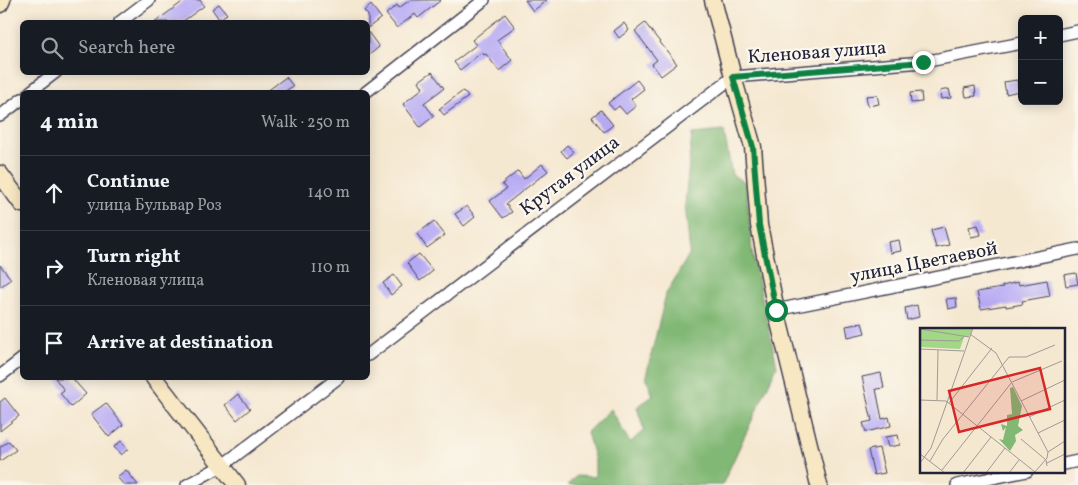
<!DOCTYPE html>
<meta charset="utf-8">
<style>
:root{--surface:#171b24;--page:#242831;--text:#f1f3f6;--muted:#9ea1a6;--line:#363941}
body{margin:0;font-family:Vollkorn,serif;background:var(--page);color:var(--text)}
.controls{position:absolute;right:15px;top:15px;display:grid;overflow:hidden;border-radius:8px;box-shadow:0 2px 12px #0003}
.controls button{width:45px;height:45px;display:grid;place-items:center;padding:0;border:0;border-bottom:1px solid var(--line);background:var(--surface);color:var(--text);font:25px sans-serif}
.stop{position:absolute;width:15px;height:15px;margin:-11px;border:4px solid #0b8043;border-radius:50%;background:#fff}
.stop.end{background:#0b8043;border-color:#fff;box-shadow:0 1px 5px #0008}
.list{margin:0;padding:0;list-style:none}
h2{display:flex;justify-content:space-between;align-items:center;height:65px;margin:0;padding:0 20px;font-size:21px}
h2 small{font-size:16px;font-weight:400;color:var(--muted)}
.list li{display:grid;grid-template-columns:32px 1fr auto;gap:15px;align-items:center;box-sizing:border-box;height:75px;padding:0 20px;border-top:1px solid var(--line)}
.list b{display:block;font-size:19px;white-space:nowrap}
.list p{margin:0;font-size:16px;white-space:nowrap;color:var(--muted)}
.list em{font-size:16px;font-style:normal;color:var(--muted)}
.icon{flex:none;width:28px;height:28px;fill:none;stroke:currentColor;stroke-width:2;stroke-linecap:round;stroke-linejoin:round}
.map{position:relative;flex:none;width:1078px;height:485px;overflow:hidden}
.search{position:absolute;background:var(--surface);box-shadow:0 2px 12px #0003;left:20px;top:20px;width:350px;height:55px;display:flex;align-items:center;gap:12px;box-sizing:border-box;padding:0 18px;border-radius:8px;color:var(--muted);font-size:19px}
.panel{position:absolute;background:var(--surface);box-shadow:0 2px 12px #0003;left:20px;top:90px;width:350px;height:290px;border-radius:8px}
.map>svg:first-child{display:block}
</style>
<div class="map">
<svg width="1078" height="485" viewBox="0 0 1078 485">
<rect width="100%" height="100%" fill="#fbf7ec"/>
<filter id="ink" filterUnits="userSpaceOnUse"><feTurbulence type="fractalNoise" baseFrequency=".02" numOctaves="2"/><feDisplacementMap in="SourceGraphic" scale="10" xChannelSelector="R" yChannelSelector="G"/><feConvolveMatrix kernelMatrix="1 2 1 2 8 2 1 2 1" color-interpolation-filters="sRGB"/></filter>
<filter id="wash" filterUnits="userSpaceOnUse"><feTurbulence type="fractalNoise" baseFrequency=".0096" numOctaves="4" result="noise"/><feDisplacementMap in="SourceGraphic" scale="20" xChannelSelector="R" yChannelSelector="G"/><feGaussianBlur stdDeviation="1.12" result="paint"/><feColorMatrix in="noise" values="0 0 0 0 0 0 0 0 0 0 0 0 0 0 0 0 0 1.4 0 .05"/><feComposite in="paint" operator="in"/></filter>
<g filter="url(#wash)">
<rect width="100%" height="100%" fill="#f5e8d1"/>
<path fill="#81b874" stroke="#526d58" d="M724,131L732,175L746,183L752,252L777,366L722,485H568L576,476L595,477V461L587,432L611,409L630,443L644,430L637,407L653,396L646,376L666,294L690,253L685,204L692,134Z"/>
<g id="blocks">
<g fill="#b6a9f4">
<path d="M185,0H200L204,6L182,22H155Z"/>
<path d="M410,0H441L418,18L415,14L397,28L386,14L397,5L399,8Z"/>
<path d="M525,0H547L533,11Z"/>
<path d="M219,4L227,14L219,19L212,9Z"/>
<path d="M371,5L381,18L368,28V15L364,11Z"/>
<path d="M505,14L515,27L497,40L512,60L499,71L486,54L484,55L482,52L460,70L454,62L476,45L472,40Z"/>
<path d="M624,23L629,30L619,38L614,31Z"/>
<path d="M645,23L677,64L661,76L652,64L657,60L635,31Z"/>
<path d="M368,32L379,47L368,56Z"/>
<path d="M432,72L444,88L424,103L434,116L420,127L403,104L423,88L419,81Z"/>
<path d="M286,77L293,86L284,92H266Z"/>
<path d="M637,80L644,89L631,99L636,106L626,114L619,106L614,110L608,103Z"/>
<path d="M1017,80L1019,91L1006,94L1004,82Z"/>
<path d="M975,86L976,96L966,97L964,88Z"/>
<path d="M949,89L951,98L941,99L940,91Z"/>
<path d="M463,91L468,97L444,115L439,109Z"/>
<path d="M921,92L922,102L911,103L910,93Z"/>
<path d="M877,95L879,104L868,106L866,96Z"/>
<path d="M601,110L613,125L604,132L592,117Z"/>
<path d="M567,145L574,152L567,158L561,151Z"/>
<path d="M542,164L548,171L506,204L512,212L503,218L490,201L506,189L502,184L518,171L524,179Z"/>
<path d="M467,206L475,217L464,226L455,214Z"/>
<path d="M434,221L445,235L427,248L417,234Z"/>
<path d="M978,225L981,235L971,237L969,227Z"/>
<path d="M944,227L949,245L936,248L931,230Z"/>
<path d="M899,240L901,251L890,253L888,242Z"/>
<path d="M419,254L433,271L420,281L407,263Z"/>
<path d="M0,265L11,279L0,287Z"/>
<path d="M1076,273L1078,284L1066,286L1064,275Z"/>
<path d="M394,275L402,286L391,295L383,283Z"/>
<path d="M1047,280L1050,296L1022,301L1023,304L1006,307V305L981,309L977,292L1002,288V286L1018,282L1019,285Z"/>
<path d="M956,298L957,307L948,309L946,299Z"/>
<path d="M917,305L919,317L907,320L905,308Z"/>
<path d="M862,323L865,333L848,337L846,326Z"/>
<path d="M881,373L884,388L876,389L882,419L889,417L891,426L866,432L863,423L872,421L862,377Z"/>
<path d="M55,378H72L86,394L71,407L60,393L64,390Z"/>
<path d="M238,394L250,409L237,420L225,405Z"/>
<path d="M5,398L19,416L0,431V402Z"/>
<path d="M106,403L123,425L109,437L91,414Z"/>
<path d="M898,435L900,445L888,447L885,437Z"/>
<path d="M9,441L16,450L0,461V447Z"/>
<path d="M121,441L128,449L121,455L114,447Z"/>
<path d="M879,448L885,473L874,475L868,450Z"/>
<path d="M126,470L138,485H124L117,477Z"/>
</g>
</g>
</g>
<g filter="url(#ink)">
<use href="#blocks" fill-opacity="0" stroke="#424052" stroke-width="1"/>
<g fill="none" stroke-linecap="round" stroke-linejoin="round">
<g stroke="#424052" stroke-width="14">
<g id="street">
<path d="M120,22L149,0"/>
<path d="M1059,35L1078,31"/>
<path d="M30,92L56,72"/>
<path d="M366,92L484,0"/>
<path d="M0,116L22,99"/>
<path d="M776,310L1078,249"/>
<path d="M368,355L733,77L923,62L1022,43"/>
<path d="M0,376L22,359"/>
<path d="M1064,464L1078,461"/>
<path d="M187,485L223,465L338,378"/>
<path d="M957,485L1027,471"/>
</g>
</g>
<g stroke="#424052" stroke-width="19">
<g id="secondary">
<path d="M713,0L733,77L753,147L759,225L776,310L819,485"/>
<path d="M0,4L2,0"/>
<path d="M0,174L22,204"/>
<path d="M154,378L237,485"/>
</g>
</g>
<use href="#street" stroke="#fff" stroke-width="11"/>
<use href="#secondary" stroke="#f8e7c3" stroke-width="16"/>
</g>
</g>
<g fill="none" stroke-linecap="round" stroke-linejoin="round" filter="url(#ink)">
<path stroke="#0b8043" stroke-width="6" d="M776,310L759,225L753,147L733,77L923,62"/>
</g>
<g text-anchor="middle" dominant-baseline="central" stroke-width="4.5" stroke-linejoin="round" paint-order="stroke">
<g font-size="19" fill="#22223b" stroke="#fbf7ec">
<text transform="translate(817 53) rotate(-4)">Кленовая улица</text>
<text transform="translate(570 176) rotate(-37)">Крутая улица</text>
<text transform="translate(924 263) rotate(-11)">улица Цветаевой</text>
</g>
</g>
<g transform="translate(920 328)">
<rect width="145" height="145" fill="#f5e8d1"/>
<path d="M0,0H53L49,9H44L40,21L0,19Z" fill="#a2d788"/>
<path d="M93,59L102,78L98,98L103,102L95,107L96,113L90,123L79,111L83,112L86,99L83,103L81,96L87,98V87L92,86L90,60Z" fill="#81b874"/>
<path fill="none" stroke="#a19995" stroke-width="1" d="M0,1L49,9M50,6L76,25L128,124L127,130L114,145M0,12L39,13L44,9M0,21L44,23M92,54L142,33M0,72L26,73L115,144M17,72L18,22M101,73L145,52M29,75L72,20M109,89L145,72M118,105L145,92M101,111L126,132L127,138M128,124L145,113M0,126L25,145M10,133L23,111L89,29H106L135,17M0,135L11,120L53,0M127,135L145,126M22,142L92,54M43,145L71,109M66,145L85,120M89,145L99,132"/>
<path fill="#d62828" fill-opacity="0.15" stroke="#d62828" stroke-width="2.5" d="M120,40L130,81L39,104L29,63Z"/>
<rect width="145" height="145" fill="none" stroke="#22223b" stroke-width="2.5"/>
</g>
</svg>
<div class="controls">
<button>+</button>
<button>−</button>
</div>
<div class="stop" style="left:776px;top:310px"></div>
<div class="stop end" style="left:923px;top:62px"></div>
<div class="search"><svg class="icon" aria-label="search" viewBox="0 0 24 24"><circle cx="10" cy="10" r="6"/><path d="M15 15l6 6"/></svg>Search here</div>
<section class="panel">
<h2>4 min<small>Walk · 250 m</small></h2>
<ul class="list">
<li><svg class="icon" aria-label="ahead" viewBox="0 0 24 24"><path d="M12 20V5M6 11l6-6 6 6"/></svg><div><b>Continue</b><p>улица Бульвар Роз</p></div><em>140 m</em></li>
<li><svg class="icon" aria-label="right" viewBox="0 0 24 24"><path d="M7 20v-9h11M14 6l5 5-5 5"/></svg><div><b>Turn right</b><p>Кленовая улица</p></div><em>110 m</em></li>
<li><svg class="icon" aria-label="arrive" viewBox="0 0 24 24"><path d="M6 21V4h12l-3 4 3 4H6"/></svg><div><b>Arrive at destination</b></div></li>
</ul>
</section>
</div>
